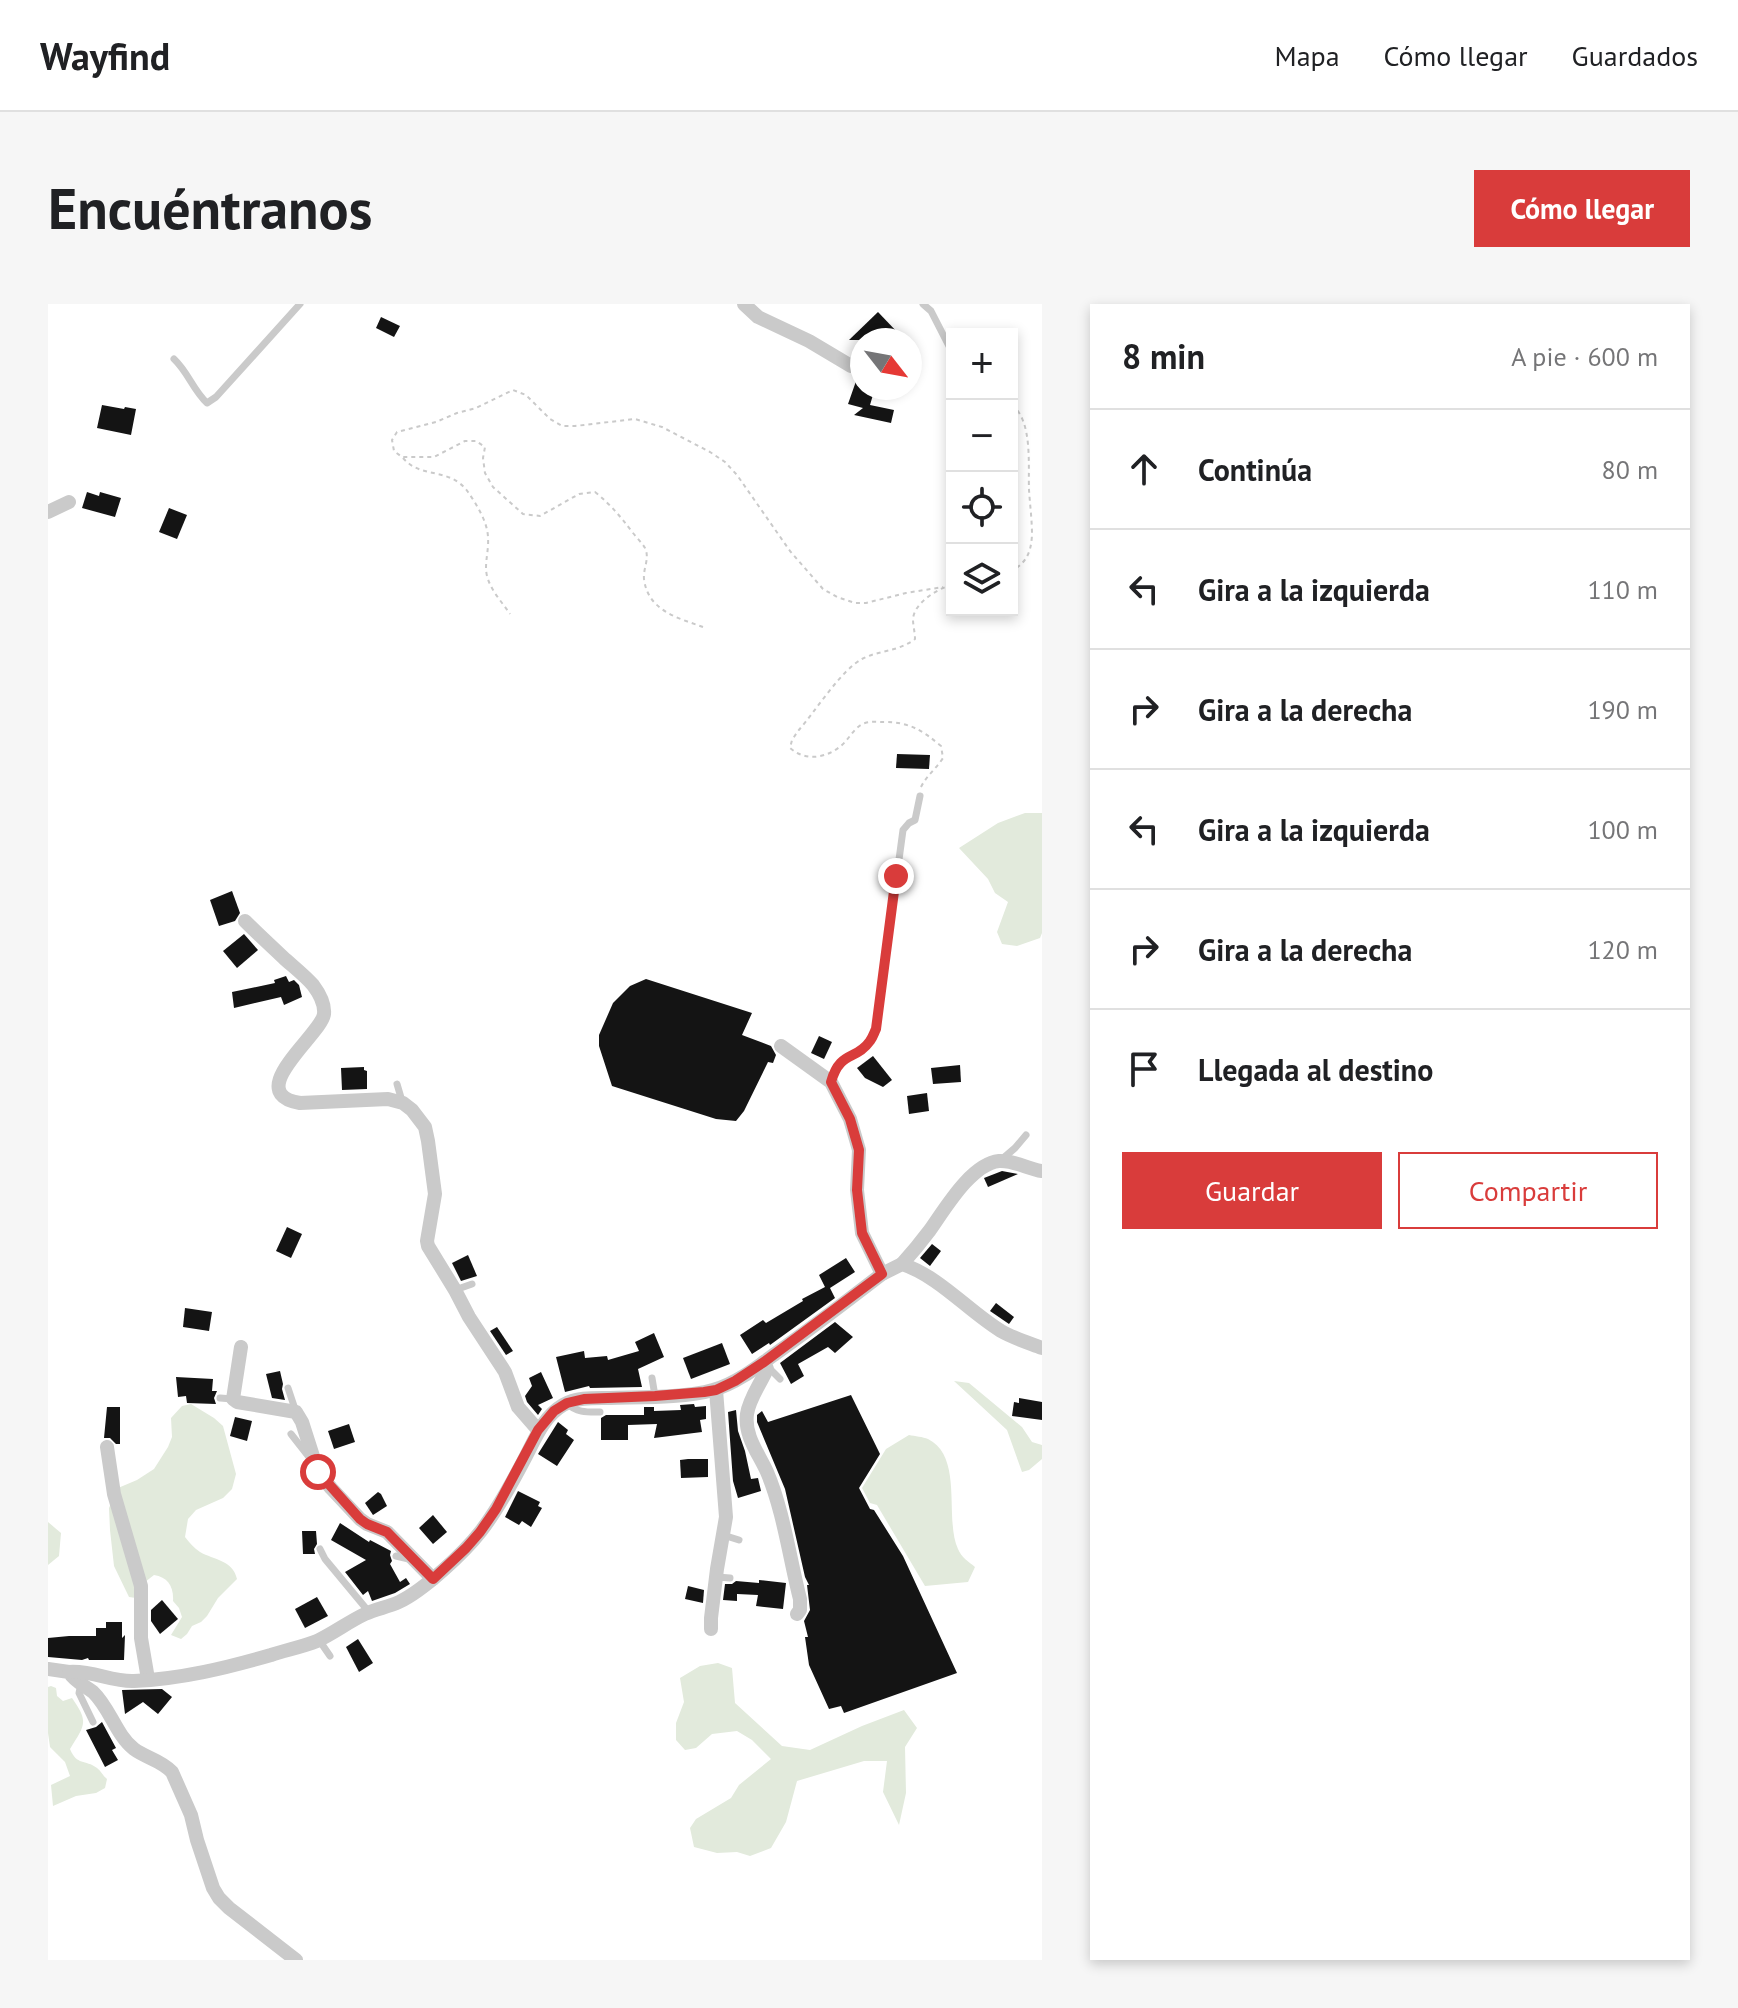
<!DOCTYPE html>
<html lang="es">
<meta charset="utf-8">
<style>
:root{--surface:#fff;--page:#f6f6f6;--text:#202124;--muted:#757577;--line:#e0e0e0;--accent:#d93c3b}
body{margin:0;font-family:"PT Sans",sans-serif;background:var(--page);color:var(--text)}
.controls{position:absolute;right:24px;top:24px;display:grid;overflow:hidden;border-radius:0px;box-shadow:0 4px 12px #0003}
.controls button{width:72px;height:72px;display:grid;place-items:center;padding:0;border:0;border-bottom:2px solid var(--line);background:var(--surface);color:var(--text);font:40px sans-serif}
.compass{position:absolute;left:802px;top:24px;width:72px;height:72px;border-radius:50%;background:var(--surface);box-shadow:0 4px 12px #0003;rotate:121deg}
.stop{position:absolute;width:24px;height:24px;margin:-18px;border:6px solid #d93c3b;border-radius:50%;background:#fff}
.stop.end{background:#d93c3b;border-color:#fff;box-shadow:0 2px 8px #0008}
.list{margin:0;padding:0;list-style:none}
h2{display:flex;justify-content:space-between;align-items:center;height:104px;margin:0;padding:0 32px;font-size:34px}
h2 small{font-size:26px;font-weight:400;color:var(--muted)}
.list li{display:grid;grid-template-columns:52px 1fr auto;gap:24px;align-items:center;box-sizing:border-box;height:120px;padding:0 32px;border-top:2px solid var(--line)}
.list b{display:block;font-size:30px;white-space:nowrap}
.list em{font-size:26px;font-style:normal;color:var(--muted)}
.actions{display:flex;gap:16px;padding:24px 32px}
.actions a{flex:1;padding:18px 0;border:2px solid var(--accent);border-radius:0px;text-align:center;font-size:28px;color:var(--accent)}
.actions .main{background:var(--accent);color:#fff}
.icon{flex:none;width:44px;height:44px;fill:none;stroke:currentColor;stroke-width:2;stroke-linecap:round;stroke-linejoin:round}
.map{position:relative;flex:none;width:994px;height:1656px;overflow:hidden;border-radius:0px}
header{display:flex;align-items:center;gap:48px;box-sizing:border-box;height:112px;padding:0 40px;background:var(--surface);border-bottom:2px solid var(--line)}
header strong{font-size:38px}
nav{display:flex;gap:44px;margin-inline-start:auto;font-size:28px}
.intro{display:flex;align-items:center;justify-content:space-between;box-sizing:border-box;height:192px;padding:0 48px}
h1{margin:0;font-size:56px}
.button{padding:20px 36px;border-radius:0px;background:var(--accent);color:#fff;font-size:28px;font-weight:700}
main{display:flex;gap:48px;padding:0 48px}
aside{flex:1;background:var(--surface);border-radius:0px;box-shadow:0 4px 12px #0003}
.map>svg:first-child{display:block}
</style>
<header>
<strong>Wayfind</strong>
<nav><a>Mapa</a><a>Cómo llegar</a><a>Guardados</a></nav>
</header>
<div class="intro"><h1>Encuéntranos</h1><a class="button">Cómo llegar</a></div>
<main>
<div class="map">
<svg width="994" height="1656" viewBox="0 0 994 1656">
<rect width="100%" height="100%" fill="#fff"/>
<g fill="#e2eadc">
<path d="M977,509H994V629L992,634L969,642L954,640L949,628L960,598L947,589L940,575L911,544L950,519Z"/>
<path d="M906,1077L921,1079L974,1123L984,1138L994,1141V1155L981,1166L974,1168L959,1126Z"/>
<path d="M143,1100L166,1114L175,1122L188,1170L184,1185L175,1194L148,1206L140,1215L137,1233C141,1238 146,1244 152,1248C166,1256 185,1256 189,1275L170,1294L159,1312L153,1318L144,1322L139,1330L133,1335L123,1331L134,1313L131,1304L125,1297C126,1283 120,1273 106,1271L97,1278L88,1294L81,1293L66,1262L62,1226L61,1204L70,1184L89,1176L106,1165L120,1143L124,1133L123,1114L134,1102Z"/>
<path d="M861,1131C867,1132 875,1133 880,1135C916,1153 896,1215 910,1245C913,1253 921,1258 927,1263L920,1278L877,1282L829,1201L822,1199L814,1184L838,1145Z"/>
<path d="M0,1218L13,1229L11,1252L0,1261Z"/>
<path d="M670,1359L684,1364L687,1399L734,1442L762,1446L814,1422L856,1406L869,1424L857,1443L858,1489L851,1521L835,1488L839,1457H816L749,1477L738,1518L723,1544L702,1552L689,1548L669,1549L646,1543L642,1524L648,1515L683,1494L691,1481L723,1455L704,1436L689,1427L664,1430L648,1444L637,1446L628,1436V1419L636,1398L632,1374L652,1362Z"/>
<path d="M3,1382L8,1384L9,1392L15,1397L24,1394C41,1418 37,1421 22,1445C29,1462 37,1455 49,1464C53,1467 55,1472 59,1475L57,1484L48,1489L28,1492L5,1502L3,1481L22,1472L17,1458L2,1443L0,1429V1383Z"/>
</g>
<g fill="#141414">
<path d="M830,8L851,30L845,36H801Z"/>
<path d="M333,13L352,22L346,33L328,24Z"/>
<path d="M813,63L814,84H827L822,101L846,106L843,119L806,111L815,104L800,100Z"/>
<path d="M54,101L76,105L77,103L88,105L83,131L49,124Z"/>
<path d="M39,188L51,192L52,188L73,194L67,213L34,204Z"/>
<path d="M121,204L139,211L129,235L111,228Z"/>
<path d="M849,450L882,451L881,465L848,464Z"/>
<path d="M184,587L192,609L187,617L171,622L162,596Z"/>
<path d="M196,630L210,646L189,664L175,647Z"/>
<path d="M238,672L241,678L246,676L251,681L254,693L236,701L233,693L186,704L184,688L227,679L226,676Z"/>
<path d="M598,675L704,709L694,731L723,742L728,751L725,759L720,758L696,807L688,817L668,815L564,782L551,742V731L565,699L582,682Z"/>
<path d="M771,732L784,738L776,755L763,749Z"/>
<path d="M825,752L844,776L835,783L817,774L809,764Z"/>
<path d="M912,761L913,778L885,780L883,764Z"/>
<path d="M316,763V766L319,767V785L294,786L293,764Z"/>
<path d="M879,789L881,807L861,810L859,792Z"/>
<path d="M954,867L970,870L940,883L936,874Z"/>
<path d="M239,923L254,930L243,954L228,947Z"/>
<path d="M884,940L893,947L882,962L872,954Z"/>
<path d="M420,951L429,972L413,977L404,959Z"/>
<path d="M798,954L807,968L782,984L787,994L722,1041L721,1039L704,1050L692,1031L715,1016L718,1019L755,997L754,995L777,983L771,971Z"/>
<path d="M948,999L966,1013L961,1020L942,1007Z"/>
<path d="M137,1004L164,1008L161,1027L135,1023Z"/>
<path d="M787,1018L805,1033L787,1049L780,1043L750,1060L756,1072L743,1080L732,1059Z"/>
<path d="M449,1023L465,1047L458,1051L442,1027Z"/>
<path d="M606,1029L616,1053L590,1065L594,1083L542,1084L541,1082L517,1088L508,1053L536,1047L537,1054L559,1052L560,1056L591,1047L587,1038Z"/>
<path d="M674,1039L682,1060L643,1075L635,1054Z"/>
<path d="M232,1067L235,1080L234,1085L237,1096L224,1094L218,1070Z"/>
<path d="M493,1068L505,1094L490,1101L494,1105L490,1111L479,1098L477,1092L484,1082L481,1074Z"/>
<path d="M128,1073L165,1075L164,1087H169L166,1094L168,1100L139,1099L138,1092L130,1093Z"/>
<path d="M803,1091L832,1150L811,1184L822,1205L826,1206L855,1252L909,1369L796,1409L793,1402L781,1405L761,1361L757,1333H760L756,1317L762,1306L759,1281H761L757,1273L737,1185L709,1118V1111L714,1107L720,1118Z"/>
<path d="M971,1094L994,1098V1116L964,1112L966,1098L971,1099Z"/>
<path d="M646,1100L647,1103L658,1102V1115L652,1116L654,1128L606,1134L609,1120L580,1121V1136H553V1114L558,1111H596V1103H606V1107L633,1106L632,1101Z"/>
<path d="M59,1103H72V1140H68L62,1134H56Z"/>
<path d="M688,1106L690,1127L697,1147L703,1175L710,1174L713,1187L690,1194L685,1177L680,1108Z"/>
<path d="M187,1113L204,1117L199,1137L182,1132Z"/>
<path d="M510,1118L520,1126L518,1130L526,1136L509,1162L490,1150Z"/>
<path d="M301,1120L307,1138L286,1145L280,1127Z"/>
<path d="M640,1155H660V1173L633,1174L632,1156Z"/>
<path d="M470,1187L492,1198L490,1202L494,1204L483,1223L474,1217L471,1221L457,1213Z"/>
<path d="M330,1188L333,1190L339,1202L325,1211L317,1199Z"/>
<path d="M385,1211L399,1228L385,1240L371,1224Z"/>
<path d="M292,1219L321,1238L322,1236L343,1247L342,1251L344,1257L342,1260L352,1278L358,1274L362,1280L347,1289L324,1297L320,1287L315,1291L297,1268L318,1256L283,1236Z"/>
<path d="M254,1227H268L269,1240L266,1245L267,1250H255Z"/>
<path d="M711,1276L738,1279L735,1305L708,1302L710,1291L689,1290V1297L675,1296L677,1280H684L688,1277L711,1279Z"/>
<path d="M640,1282L656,1286L655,1299L637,1295Z"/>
<path d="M269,1293L280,1312L257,1324L247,1305Z"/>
<path d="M114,1296L130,1315L112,1330L103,1317V1306Z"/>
<path d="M58,1318H74V1334L77,1331L76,1356H41L40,1354L34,1356L0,1353V1334L21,1332H48V1324H58Z"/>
<path d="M310,1335L325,1359L311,1368L298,1343Z"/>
<path d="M114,1385L124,1393L110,1410L95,1398L77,1410L74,1386Z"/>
<path d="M54,1418L68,1444L64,1446L70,1456L57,1463L38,1426L48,1423Z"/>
</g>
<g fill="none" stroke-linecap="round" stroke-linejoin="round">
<g stroke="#cacaca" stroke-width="2" stroke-dasharray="4 4" stroke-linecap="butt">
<path d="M964,101C985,117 980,162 981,186C982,201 984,216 984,231C983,248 979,258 964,267"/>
<path d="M355,154C374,176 401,162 420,188C429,201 440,219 440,234C441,247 436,260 439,272C443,287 454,298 462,310"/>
<path d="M655,323C630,314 600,307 596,275C595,264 602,255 597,244C594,239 589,234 585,229C572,212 564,202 547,188L531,190L492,212L475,210L445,183L437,169L435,154L437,143L428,137H417L386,153H354L346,147L344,136L349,128L388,118L409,109L428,104L465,86L478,91L502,115L514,122H527L587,115L614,123L662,148L677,158L689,171L742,247L775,285L789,293L807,299H818L858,289L895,283"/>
<path d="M873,483C879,471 888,465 895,454L893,442C874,426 861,418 836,418C830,418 823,417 817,419C806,423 802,434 794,441C779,454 758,458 742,444L744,436L750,427C767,408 793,366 814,355C831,346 850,348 867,335C867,328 865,322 865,315C866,299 890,284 904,281"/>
</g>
<g stroke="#cacaca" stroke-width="7">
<path d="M875,0L883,7L904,48"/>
<path d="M126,55C140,68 145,86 159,99L168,93L252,0"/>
<path d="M783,778C793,745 807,757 822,737C825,733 826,729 828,725L855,526L861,519L867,516L872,492"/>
<path d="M349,780L354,797"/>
<path d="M953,856L967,844L978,831"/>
<path d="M407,986L424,980"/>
<path d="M719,1065L724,1067L732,1075"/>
<path d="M604,1074L607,1092"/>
<path d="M240,1084L248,1108"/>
<path d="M172,1094L185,1095"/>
<path d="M520,1100C528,1109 541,1108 552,1108"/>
<path d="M243,1130L261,1153"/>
<path d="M270,1168L283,1162"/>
<path d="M675,1231L691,1236"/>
<path d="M272,1245L277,1255L321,1308"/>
<path d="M348,1252L365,1256"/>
<path d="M669,1273L682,1274"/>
<path d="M271,1336L282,1352"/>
<path d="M33,1380L31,1389L45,1418"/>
</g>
<g stroke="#cacaca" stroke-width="14">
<path d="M696,0L710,13L761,37L803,62"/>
<path d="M0,208L21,198"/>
<path d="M197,617C211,631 224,643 238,656C247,664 257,672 265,681C271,689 277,700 276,710C274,730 193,789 252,799L340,795L355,799L364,806L377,823L380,837L387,890L379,937L380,942L407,986L421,1013L457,1068L470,1103L490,1126"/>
<path d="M733,742L783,778L802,815L811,846L809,886L814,929L834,970"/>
<path d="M854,960C864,949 873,938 882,926C897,905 923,860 951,857C966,856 980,865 994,867"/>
<path d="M193,1043L185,1095L189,1098L248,1108L254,1118L270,1168L283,1184L312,1215L319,1220L339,1228L385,1275"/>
<path d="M716,1058L719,1065C713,1079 701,1095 699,1110C696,1132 711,1150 719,1168C735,1205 742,1256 752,1295V1306L749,1310"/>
<path d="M59,1143L66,1190L93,1282V1334L100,1375"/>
<path d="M663,1325V1314L669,1265L678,1213L668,1086"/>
<path d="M0,1365L21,1368C27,1378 36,1381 45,1388C62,1404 68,1431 86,1445C98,1454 113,1456 124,1468L143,1511L149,1536L165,1584L171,1594L181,1604L248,1656"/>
<path d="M21,1368C44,1366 64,1378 86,1377C133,1375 178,1364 223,1351C238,1346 254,1343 269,1337C286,1329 300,1318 317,1310C328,1305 340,1303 351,1298C376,1286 416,1249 433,1227C450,1205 464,1179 477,1154C487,1135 495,1113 515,1101C529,1093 546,1094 562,1094C592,1093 637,1094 665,1086C687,1080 708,1064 727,1050C764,1024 799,997 834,970L854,960C892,973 919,1006 953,1027C965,1034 981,1039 994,1044"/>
</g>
</g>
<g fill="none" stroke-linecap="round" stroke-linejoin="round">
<path stroke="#d93c3b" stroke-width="10" d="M270,1168L312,1215L319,1220L339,1228L385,1275L418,1244L432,1228L448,1205L490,1126L506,1107L519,1099L536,1095L607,1092L656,1088L668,1086L687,1077L716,1058L834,970L814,929L809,886L811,846L802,815L783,778C792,746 808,757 822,737C825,733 826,729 828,725L848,572"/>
</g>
</svg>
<div class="controls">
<button>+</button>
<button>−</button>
<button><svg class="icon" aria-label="locate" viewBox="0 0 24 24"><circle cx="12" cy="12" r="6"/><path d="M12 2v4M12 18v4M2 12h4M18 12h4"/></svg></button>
<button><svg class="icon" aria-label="layers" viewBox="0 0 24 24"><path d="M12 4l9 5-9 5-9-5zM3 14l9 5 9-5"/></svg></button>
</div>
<svg class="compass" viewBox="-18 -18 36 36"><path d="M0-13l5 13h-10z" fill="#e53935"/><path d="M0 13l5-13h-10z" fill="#757577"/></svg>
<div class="stop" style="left:270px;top:1168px"></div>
<div class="stop end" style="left:848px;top:572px"></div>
</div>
<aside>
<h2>8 min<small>A pie · 600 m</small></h2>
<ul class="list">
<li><svg class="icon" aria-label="ahead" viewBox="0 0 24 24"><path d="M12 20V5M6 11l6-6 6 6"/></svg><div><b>Continúa</b></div><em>80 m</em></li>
<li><svg class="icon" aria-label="left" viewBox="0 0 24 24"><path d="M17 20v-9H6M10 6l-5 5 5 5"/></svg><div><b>Gira a la izquierda</b></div><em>110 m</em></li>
<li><svg class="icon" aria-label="right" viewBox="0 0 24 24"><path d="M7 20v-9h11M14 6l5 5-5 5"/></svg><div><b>Gira a la derecha</b></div><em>190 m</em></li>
<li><svg class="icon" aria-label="left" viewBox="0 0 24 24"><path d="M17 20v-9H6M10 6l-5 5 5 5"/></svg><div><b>Gira a la izquierda</b></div><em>100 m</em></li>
<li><svg class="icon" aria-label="right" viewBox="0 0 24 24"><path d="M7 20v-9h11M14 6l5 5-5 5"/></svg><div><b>Gira a la derecha</b></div><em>120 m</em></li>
<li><svg class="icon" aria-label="arrive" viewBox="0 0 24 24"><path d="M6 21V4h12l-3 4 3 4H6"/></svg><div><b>Llegada al destino</b></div></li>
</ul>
<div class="actions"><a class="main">Guardar</a><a>Compartir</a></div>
</aside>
</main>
